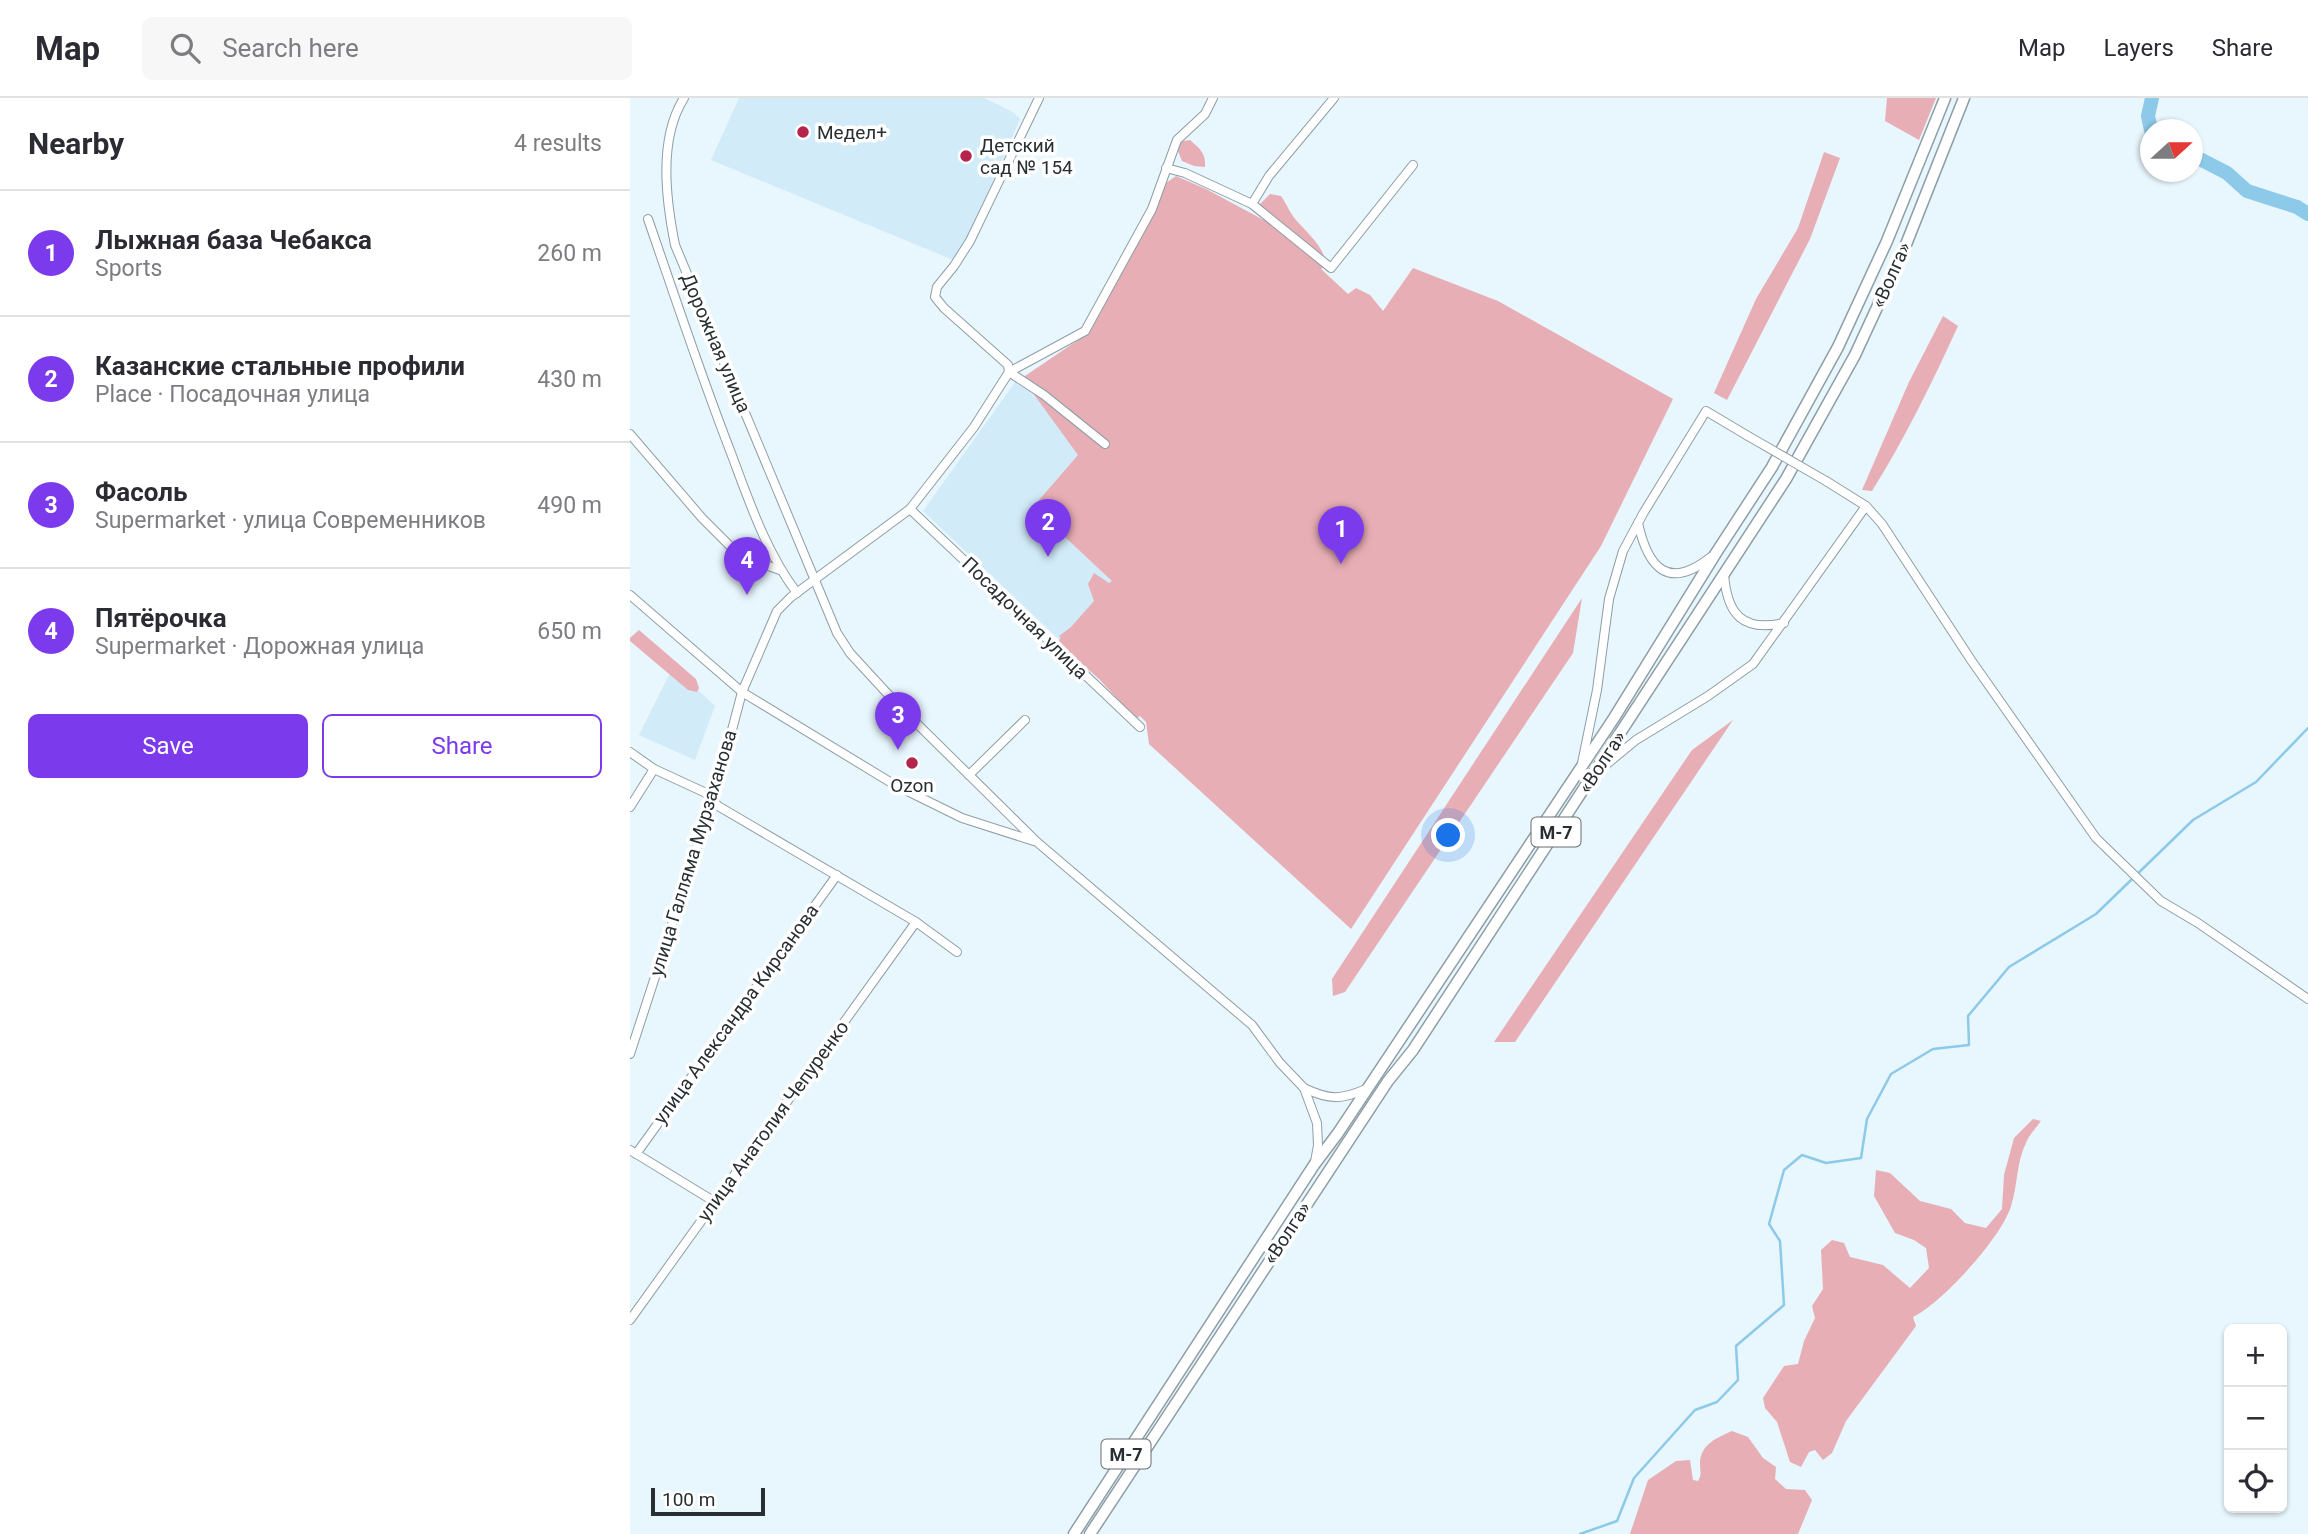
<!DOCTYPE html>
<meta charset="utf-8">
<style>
:root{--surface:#fff;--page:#f7f7f7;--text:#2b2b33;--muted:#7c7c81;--line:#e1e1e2;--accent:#7c3aed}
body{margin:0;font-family:Roboto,sans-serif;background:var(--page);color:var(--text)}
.controls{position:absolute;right:21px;bottom:21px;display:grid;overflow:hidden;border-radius:10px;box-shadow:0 2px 5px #0004}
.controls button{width:63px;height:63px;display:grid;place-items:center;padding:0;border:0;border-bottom:2px solid var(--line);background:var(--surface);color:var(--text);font:35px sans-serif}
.compass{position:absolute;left:1510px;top:21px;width:63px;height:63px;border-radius:50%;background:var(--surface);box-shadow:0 2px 5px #0004;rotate:69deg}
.scale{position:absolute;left:21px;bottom:18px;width:114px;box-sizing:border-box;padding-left:7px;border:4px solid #282f32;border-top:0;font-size:19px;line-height:24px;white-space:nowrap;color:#282f32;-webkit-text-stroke:5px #fff;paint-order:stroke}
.you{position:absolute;left:819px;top:738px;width:24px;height:24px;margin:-18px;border:5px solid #fff;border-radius:50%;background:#1a73e8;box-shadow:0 0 0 10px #1a73e833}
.badge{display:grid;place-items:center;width:46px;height:46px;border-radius:50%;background:var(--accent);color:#fff;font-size:23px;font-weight:700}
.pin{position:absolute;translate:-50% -58px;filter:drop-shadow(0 2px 4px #0008)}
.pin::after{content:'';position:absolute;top:37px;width:24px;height:21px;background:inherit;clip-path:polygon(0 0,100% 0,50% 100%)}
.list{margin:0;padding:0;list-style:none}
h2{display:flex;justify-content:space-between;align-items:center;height:91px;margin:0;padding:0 28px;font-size:30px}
h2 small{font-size:23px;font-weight:400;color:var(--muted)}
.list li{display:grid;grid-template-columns:46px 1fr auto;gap:21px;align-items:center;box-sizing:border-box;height:126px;padding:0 28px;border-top:2px solid var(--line)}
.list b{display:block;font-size:26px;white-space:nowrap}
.list p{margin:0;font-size:23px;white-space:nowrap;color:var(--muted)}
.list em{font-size:23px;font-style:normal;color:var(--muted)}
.actions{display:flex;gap:14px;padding:21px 28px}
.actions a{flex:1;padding:16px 0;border:2px solid var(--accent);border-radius:10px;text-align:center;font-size:24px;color:var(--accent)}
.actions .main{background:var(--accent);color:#fff}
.icon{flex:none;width:38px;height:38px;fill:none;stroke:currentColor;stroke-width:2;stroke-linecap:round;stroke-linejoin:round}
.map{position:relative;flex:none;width:1678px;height:1436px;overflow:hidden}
header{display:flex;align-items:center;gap:42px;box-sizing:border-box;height:98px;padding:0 35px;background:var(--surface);border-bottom:2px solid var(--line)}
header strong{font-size:33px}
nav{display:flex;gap:38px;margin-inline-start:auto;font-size:24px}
.search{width:490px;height:63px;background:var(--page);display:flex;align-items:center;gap:18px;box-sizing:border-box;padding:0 24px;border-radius:10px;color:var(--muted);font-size:26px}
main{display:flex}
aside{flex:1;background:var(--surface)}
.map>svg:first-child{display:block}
</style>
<header>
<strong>Map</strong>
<div class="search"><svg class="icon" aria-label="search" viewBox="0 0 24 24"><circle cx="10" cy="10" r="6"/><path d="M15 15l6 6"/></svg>Search here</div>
<nav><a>Map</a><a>Layers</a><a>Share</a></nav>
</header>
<main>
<aside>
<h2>Nearby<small>4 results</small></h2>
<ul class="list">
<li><span class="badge">1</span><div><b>Лыжная база Чебакса</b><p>Sports</p></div><em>260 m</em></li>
<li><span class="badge">2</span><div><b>Казанские стальные профили</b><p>Place · Посадочная улица</p></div><em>430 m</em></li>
<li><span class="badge">3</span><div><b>Фасоль</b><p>Supermarket · улица Современников</p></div><em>490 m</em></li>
<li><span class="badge">4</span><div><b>Пятёрочка</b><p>Supermarket · Дорожная улица</p></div><em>650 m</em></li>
</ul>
<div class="actions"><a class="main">Save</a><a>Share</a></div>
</aside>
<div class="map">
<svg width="1678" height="1436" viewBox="0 0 1678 1436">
<rect width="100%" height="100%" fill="#e8f6fd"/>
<g fill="#d2ebf8">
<path d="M109,0H354L383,14L390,21L328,164L81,62Z"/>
<path d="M386,283L466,348L558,368L476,506L435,547L293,413Z"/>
<path d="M43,569L85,608L65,662L9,637Z"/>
</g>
<g fill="#e8aeb5">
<path d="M1257,0H1306L1289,42L1255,23Z"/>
<path d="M560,42C570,51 576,55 575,69L564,68L552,63L546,48L553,43Z"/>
<path d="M1194,54L1210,60L1180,141L1097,302L1084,295L1126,201L1168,130Z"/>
<path d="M546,78L576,91L643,127L672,153L666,141L630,106L640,96L651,98C656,105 660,115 666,122C679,137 693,147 697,168L691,171L718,196L726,190L740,197L753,213L783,170L868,203L1043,301L971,448L721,831L519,646L516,624L510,618L506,621L469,581L427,544L431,540L429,538L441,529L464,503L458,486L464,475L479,485L482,483L403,409L448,357L392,280L460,234L536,85Z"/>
<path d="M1313,218L1328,228C1302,285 1275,340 1242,393L1232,392L1279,284Z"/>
<path d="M952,500L943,555L715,894L703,898L702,881Z"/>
<path d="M9,532L66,581L69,590L67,594L58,592L0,543V540Z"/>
<path d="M1103,622L885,944H864L1062,652Z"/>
<path d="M1403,1021L1411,1023C1406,1030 1399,1037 1396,1045C1386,1065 1388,1087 1381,1108C1372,1139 1312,1205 1283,1219L1286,1228L1216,1323L1202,1355L1193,1362L1185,1352L1179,1354L1171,1369L1160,1364L1147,1324L1135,1310L1133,1300L1154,1268L1168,1266L1174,1243L1185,1220L1182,1208L1193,1191L1191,1152L1202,1142L1214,1145L1220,1159L1253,1167L1280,1190L1299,1170L1296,1150L1284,1142L1265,1135L1244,1098L1246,1072L1260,1075L1290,1103L1321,1111L1335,1125L1356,1130L1372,1111L1374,1077L1384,1040Z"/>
<path d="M1102,1333L1118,1339L1133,1360L1146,1369L1145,1381L1156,1391L1175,1392L1182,1402L1168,1436H1000L1018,1382L1046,1363L1060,1362L1063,1382L1068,1383C1072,1376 1070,1374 1070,1366C1070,1346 1087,1340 1102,1333Z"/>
</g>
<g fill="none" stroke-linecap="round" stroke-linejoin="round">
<path stroke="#8dc9e8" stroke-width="2.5" d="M950,1436L987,1423L1004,1380L1065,1312L1087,1304L1108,1282L1106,1248L1154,1207L1150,1143L1139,1126L1154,1072L1172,1057L1196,1065L1231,1060L1237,1021L1261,976L1303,951L1339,947L1338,918L1379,869L1466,816L1563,722L1626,684L1678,630"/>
<g stroke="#8dc9e8" stroke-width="14">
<path d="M1521,32L1518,18L1522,0"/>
<path d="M1562,57L1597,75L1617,93L1667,109L1678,116"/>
</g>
<g stroke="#8e9ea6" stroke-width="10">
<g id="minor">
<path d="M54,0C28,41 36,102 45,147L207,535L220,555L266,605L407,744L622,927L650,965L674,990L687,1025L688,1047L685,1064"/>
<path d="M409,0L340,143L324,168L307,189L305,199L314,210L378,267L379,274L414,297L475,346"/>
<path d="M536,70L555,75L622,106L701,170L783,67"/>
<path d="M622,106L639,78L704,0"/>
<path d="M18,121C45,199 71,278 101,355C119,403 136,454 167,495"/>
<path d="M0,336L72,420L110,458L150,472"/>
<path d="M1196,383L1236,408L1252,426L1341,562L1466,740L1531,803L1568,825L1678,901"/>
<path d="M280,411L510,629"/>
<path d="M1008,425C1018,470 1038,493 1081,459"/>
<path d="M1094,476C1097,517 1113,534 1154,525"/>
<path d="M0,497L112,594L265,687L332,720L404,743"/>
<path d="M0,654L24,671L76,695L88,708L286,824L327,854"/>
<path d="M952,665L967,592L979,501L993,453L1014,414L1076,313L1118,338"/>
<path d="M966,675L1006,642L1078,598L1123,566L1236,408"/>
<path d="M339,677L395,622"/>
<path d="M0,709L24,671"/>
<path d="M0,956L88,685L112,594L147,513L161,499L280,411L344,329L379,274L455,233L522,111L547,42L575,16L583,0"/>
<path d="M674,990C699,1002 711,1002 736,991"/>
<path d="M0,1052L85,1104"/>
<path d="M6,1056L207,777"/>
<path d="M0,1222L286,824"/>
</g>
</g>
<g stroke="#8e9ea6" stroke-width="13">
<g id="highway">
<path d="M444,1436L684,1067L708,1035L984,620L1086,455L1142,369L1208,249L1257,143L1315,0"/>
<path d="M460,1436L758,983L783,952L1156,381L1225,257L1275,149L1334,0"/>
</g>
</g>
<use href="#minor" stroke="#fff" stroke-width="8"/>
<use href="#highway" stroke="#fff" stroke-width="10"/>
<g stroke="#8e9ea6" stroke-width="10" stroke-linecap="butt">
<path id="minor-bridge" d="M1118,338L1196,383"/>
</g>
<use href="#minor-bridge" stroke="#fff" stroke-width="8"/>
</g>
<g fill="#b5244d" stroke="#fff" stroke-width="2.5">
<circle cx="173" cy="34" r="7"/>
<circle cx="336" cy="58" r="7"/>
<circle cx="282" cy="665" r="7"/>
</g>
<g text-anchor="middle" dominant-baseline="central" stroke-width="7" stroke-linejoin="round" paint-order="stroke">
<g fill="#fff" stroke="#686d70" stroke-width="2">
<rect x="901.5" y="719.5" width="49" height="29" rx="5"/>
<rect x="471.5" y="1341.5" width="49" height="29" rx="5"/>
</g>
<g font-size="18" font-weight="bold" fill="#282f32">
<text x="926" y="734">М-7</text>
<text x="496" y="1356">М-7</text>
</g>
<g font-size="19" fill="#282f32" stroke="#fff" text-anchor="start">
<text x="187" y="34">Медел+</text>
<text x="350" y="47">Детский<tspan x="350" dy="22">сад № 154</tspan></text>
<text x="282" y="687" text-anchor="middle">Ozon</text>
</g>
<g font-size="19" fill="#282f32" stroke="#fff">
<text transform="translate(1261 177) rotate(-66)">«Волга»</text>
<text transform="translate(86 245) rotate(67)">Дорожная улица</text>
<text transform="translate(395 520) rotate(44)">Посадочная улица</text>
<text transform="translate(972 664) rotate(-57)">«Волга»</text>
<text transform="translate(63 755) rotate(-73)">улица Галляма Мурзаханова</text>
<text transform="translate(106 916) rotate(-54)">улица Александра Кирсанова</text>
<text transform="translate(143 1023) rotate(-54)">улица Анатолия Чепуренко</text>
<text transform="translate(657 1135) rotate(-57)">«Волга»</text>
</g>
</g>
</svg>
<div class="controls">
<button>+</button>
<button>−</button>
<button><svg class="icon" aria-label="locate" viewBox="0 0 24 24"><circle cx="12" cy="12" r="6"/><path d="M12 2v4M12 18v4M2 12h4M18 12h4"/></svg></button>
</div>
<svg class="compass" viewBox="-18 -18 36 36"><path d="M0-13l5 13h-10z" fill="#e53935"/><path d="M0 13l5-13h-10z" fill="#7c7c81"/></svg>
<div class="scale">100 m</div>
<div class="you"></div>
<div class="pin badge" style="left:711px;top:466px">1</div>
<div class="pin badge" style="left:418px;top:459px">2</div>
<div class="pin badge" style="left:268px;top:652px">3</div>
<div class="pin badge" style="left:117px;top:497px">4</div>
</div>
</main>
